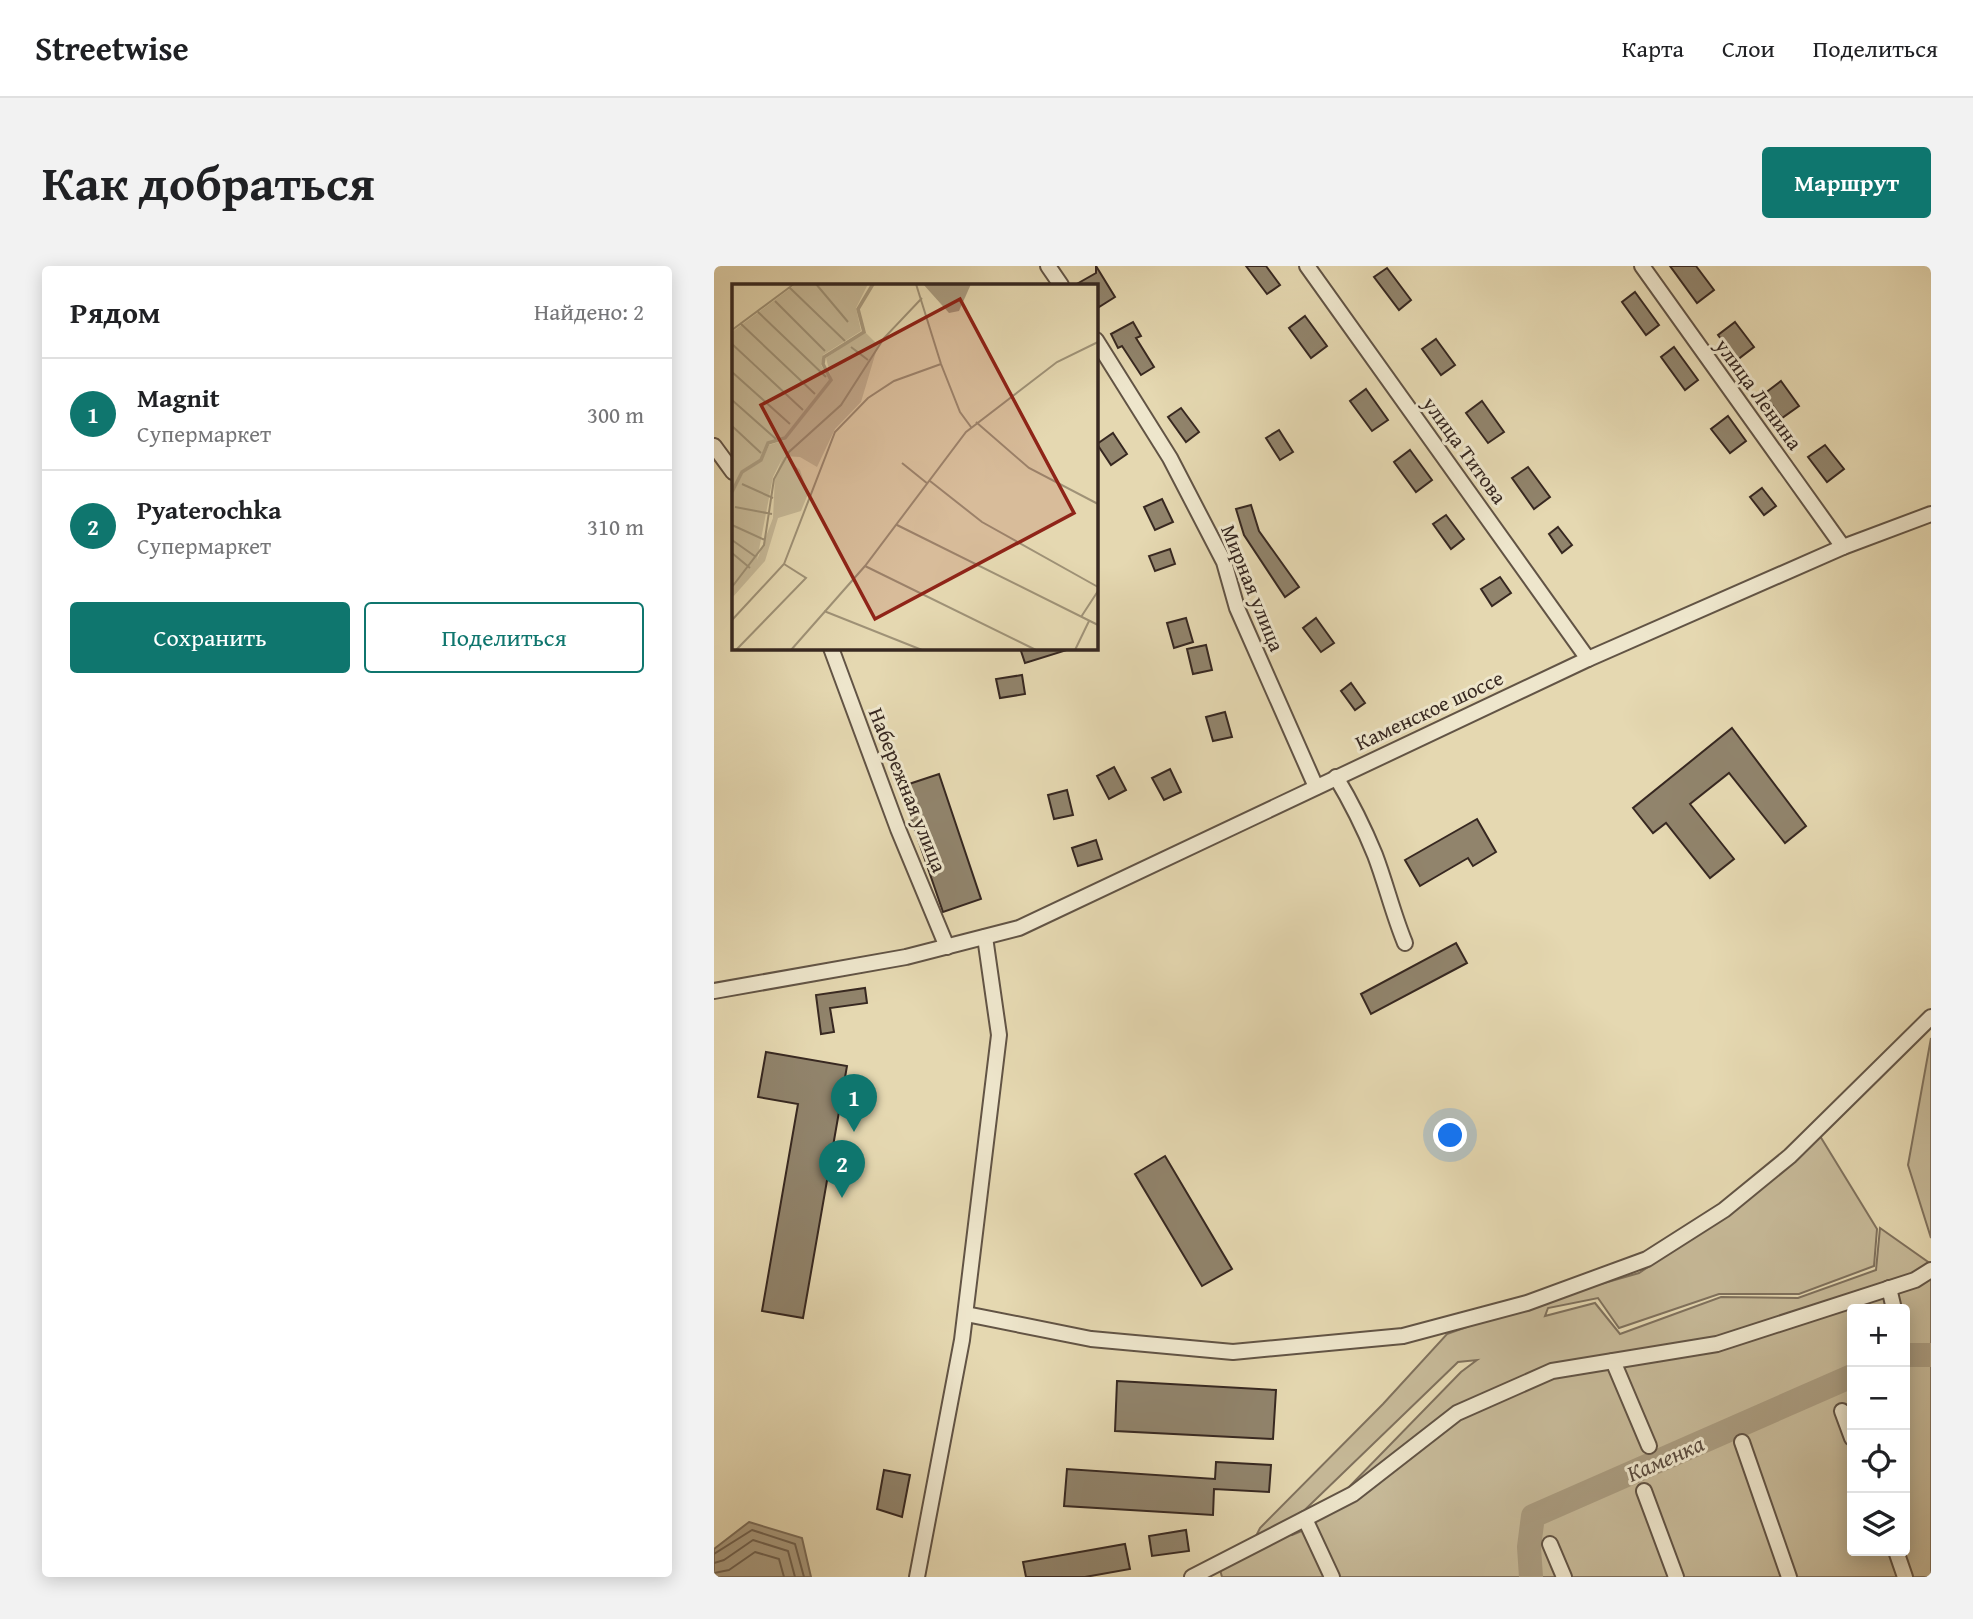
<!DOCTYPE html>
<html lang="ru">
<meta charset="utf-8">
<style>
:root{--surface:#fff;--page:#f2f2f2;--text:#202124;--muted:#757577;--line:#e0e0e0;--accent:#0f766e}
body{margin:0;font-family:"Gentium Book Plus",serif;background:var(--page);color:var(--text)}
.controls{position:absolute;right:21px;bottom:21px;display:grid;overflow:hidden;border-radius:7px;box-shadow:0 4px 18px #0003}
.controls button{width:63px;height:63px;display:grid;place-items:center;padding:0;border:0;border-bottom:2px solid var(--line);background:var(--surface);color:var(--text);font:35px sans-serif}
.you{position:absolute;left:737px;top:870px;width:24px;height:24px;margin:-18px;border:5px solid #fff;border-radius:50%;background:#1a73e8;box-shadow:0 0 0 10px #1a73e833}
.badge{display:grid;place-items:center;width:46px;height:46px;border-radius:50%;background:var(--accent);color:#fff;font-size:23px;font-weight:700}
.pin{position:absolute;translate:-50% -58px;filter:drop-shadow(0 2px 4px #0008)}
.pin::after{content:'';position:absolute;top:37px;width:24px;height:21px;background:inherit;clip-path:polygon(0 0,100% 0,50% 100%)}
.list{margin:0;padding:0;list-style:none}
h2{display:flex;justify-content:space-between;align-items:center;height:91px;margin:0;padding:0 28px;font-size:30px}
h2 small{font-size:23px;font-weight:400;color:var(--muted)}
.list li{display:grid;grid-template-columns:46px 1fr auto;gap:21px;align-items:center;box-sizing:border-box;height:112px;padding:0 28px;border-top:2px solid var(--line)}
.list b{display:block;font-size:26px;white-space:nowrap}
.list p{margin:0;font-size:23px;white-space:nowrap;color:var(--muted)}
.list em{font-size:23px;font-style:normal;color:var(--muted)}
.actions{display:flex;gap:14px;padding:21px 28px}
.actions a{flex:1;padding:16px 0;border:2px solid var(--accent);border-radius:7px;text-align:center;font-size:24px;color:var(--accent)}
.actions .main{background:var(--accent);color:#fff}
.icon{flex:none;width:38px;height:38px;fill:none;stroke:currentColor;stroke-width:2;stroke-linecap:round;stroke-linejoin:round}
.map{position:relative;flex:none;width:1217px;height:1311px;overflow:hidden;border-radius:7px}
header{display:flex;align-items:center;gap:42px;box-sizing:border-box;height:98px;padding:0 35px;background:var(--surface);border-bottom:2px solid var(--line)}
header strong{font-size:33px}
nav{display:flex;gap:38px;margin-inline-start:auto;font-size:24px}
.intro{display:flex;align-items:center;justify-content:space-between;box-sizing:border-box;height:168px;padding:0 42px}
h1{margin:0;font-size:49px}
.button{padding:18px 32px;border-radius:7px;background:var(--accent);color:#fff;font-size:24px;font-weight:700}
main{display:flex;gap:42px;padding:0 42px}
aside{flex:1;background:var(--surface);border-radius:7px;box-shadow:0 4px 18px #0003}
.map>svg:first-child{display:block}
</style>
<header>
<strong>Streetwise</strong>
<nav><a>Карта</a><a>Слои</a><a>Поделиться</a></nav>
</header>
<div class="intro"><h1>Как добраться</h1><a class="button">Маршрут</a></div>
<main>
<aside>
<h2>Рядом<small>Найдено: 2</small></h2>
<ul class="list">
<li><span class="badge">1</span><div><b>Magnit</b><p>Супермаркет</p></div><em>300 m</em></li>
<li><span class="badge">2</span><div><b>Pyaterochka</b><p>Супермаркет</p></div><em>310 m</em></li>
</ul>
<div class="actions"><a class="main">Сохранить</a><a>Поделиться</a></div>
</aside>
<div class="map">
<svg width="1217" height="1311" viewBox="0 0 1217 1311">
<rect width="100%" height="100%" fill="#e5d8b1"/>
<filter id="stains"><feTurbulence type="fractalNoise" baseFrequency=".00286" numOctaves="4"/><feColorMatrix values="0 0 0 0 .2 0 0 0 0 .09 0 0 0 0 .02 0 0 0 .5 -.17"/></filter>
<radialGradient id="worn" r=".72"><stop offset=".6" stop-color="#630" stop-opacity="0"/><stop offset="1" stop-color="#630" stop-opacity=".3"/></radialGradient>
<g fill="#c7ba99" stroke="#7f715d" stroke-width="2" fill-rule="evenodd">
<path d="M1217,772V972L1194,899Z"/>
<path d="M1106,870L1163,963L1160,1000L1085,1028H1005L905,1062L884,1032L834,1042L831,1050L881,1037L906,1068L1007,1031L1084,1032L1162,1004L1166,962L1217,998V1082L1191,1081V1043H1138V1103L816,1245L806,1278L808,1311H508L505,1300L533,1288L546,1262L669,1138L733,1068L820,1037L925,1007L1024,941ZM763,1094L747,1106L595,1262L578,1269L572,1262L744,1096Z"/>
<path d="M1191,1095L1217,1096V1311H825L822,1281L826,1255L1138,1117V1285H1191Z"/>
</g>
<path fill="#aa9c80" stroke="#7c6e5a" stroke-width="2" d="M35,1256L88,1272L97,1311H0V1283Z"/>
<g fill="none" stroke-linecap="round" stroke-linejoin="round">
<g stroke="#706250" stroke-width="2">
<path d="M0,1288L38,1264L81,1278L90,1311"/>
<path d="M0,1297L10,1294L39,1274L74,1285L81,1311"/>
<path d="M0,1307L15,1304L41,1286L65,1293L70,1311"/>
</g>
<g stroke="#aa9c80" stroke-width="24">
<path d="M1191,1089H1217"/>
<path d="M817,1311L815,1281L819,1250L1138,1110"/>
</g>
</g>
<g fill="#91846c" stroke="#372821" stroke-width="2">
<path d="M382,0L401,31L385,41L382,35V19H361L382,7Z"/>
<path d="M532,0H552L566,19L553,28Z"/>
<path d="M956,0H982L1000,24L983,37Z"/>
<path d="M673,2L697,34L685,44L660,11Z"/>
<path d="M921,26L945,59L932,69L908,36Z"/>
<path d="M591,50L613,80L597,92L575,62Z"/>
<path d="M419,56L427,70L422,72L440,101L427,109L408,80L404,82L397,68Z"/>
<path d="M1021,56L1040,81L1023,94L1004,69Z"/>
<path d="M722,73L741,99L727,109L708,83Z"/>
<path d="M960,81L984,114L971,124L947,91Z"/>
<path d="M1067,115L1085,140L1068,152L1050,128Z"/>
<path d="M652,123L674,154L658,165L636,135Z"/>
<path d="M768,135L790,166L774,177L752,147Z"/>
<path d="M467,142L485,166L472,176L454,151Z"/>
<path d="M1014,150L1032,175L1016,187L997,163Z"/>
<path d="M565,164L579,186L566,194L552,172Z"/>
<path d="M399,167L413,188L397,199L383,178Z"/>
<path d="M1111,179L1130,203L1113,216L1094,191Z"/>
<path d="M696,184L718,214L702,226L680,196Z"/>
<path d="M814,201L836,231L820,243L798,212Z"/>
<path d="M1048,222L1062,240L1050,249L1036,231Z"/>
<path d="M448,233L459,256L441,264L430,241Z"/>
<path d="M537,239L545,265L585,321L571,331L530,269L522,243Z"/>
<path d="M732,249L750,273L737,283L719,258Z"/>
<path d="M844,261L858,279L848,287L835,268Z"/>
<path d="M456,283L461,298L441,305L435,290Z"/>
<path d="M786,311L797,327L778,340L767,323Z"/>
<path d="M472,352L479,376L460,382L453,357Z"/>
<path d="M602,352L620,377L607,386L589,362Z"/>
<path d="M492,379L498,404L479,408L473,383Z"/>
<path d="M306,382H352L353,384L311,397Z"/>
<path d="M308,409L311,428L286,432L282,413Z"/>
<path d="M637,417L651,437L641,444L627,425Z"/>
<path d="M511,446L518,471L499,475L492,451Z"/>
<path d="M1018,462L1092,560L1071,577L1015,507L976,538L1020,593L996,612L952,557L939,567L919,542Z"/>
<path d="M400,501L412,524L395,533L383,510Z"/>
<path d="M456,503L467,526L450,534L438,512Z"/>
<path d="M225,508L267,633L229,646L186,521Z"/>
<path d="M353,524L359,549L340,553L334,529Z"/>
<path d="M763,553L782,586L759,600L754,592L706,620L691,594Z"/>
<path d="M382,574L388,593L364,600L358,582Z"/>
<path d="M742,677L753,697L657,748L647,728Z"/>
<path d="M151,722L153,737L116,742L120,766L107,768L102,729Z"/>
<path d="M52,786L133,800L89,1052L48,1045L84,838L44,831Z"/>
<path d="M451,890L518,1003L488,1020L421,908Z"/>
<path d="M403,1115L562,1124L559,1173L401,1165Z"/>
<path d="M502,1196L557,1199L555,1226L500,1223L499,1249L350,1240L353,1203L501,1213Z"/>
<path d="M170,1204L196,1209L188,1251L163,1243Z"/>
<path d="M472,1264L475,1285L438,1290L435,1270Z"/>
<path d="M411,1278L416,1303L371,1311H312L309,1296Z"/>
</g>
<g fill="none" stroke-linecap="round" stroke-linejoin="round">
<g stroke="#625445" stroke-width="18">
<g id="minor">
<path d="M334,0L347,19"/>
<path d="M593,0L874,393"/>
<path d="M928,0L1129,281"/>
<path d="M382,74L456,192L510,296L523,342L602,521"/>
<path d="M0,180L19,206"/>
<path d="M117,382L184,563L233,681"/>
<path d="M622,511C637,536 650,562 661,589C672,618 679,648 691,677"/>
<path d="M0,725L192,691L305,662L874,393L1129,281L1217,248"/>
<path d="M1175,1022L1180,1043"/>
<path d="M252,1048L377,1073L519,1086L689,1070L813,1037L933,993L1010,944L1076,890L1217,751"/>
<path d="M899,1095L935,1180"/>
<path d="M1128,1145L1138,1172"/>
<path d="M1028,1176L1075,1311"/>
<path d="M930,1225L962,1311"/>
<path d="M591,1253L618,1311"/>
<path d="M836,1278L850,1311"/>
<path d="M1182,1285L1191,1311"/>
<path d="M203,1311L248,1074L285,769L271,671"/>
<path d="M478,1311L639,1228L743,1147L838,1105L1003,1078L1201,1014L1217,1004"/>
</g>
</g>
<use href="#minor" stroke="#eee6cc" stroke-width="14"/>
</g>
<g text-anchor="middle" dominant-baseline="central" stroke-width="6" stroke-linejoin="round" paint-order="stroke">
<g font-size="21" fill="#372821" stroke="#eee6cc">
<text transform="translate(1045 128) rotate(54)">улица Ленина</text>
<text transform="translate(751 184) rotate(54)">улица Титова</text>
<text transform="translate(539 322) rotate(68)">Мирная улица</text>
<text transform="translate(715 444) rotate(-25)">Каменское шоссе</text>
<text transform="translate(194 524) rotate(68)">Набережная улица</text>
</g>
<g font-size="23" font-style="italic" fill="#5a4b3e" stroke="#eee6cc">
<text transform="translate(951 1192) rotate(-24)">Каменка</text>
</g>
</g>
<g transform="translate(18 18)">
<rect width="366" height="366" fill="#e5d8b1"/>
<path d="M64,0H136L124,24L129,47L91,71L89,81L98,96L52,153L35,158L29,175L9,187L0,206V48ZM133,48L146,61L129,118L103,145L85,183L68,173L52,172L68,186L76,210L69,227L46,234L33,277L0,314V211L11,189L30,177L37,161L53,156L100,97L94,74ZM51,173L43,192L41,234L25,276L41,193Z" fill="#c7ba99" fill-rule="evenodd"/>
<path d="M191,0H239L227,27L217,29Z" fill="#aa9c80"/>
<path fill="none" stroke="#aa9c80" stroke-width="3.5" d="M0,208L10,188L29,176L36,159L53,154L99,96L91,80L92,73L132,48L126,25L141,0"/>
<path fill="none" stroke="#9f9277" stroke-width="2" d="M84,0L116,38M184,0L209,80L228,128L239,143M58,4L113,57M43,17L93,67M26,28L94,93M8,39L83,110M0,46L62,0M0,60L71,126M119,63L136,76M0,88L58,140M0,116L44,155M244,138L297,184L366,220M0,142L29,169M170,179L196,200M198,197L250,238L366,303M10,200L41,214M3,223L40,230M0,241L33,256M165,241L366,341M0,256L24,273M0,269L18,284M133,282L304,366M0,303L32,261L42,195L57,168L109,121L152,54L190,14M92,327L190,366M349,333L366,307M0,336L52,280L103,148L136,114L162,97L209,80M4,366L74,294L52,280M59,366L133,282L234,148L325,78L366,58M343,366L357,337"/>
<path fill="#8f2418" fill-opacity="0.15" stroke="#8f2418" stroke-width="3.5" d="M228,15L342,229L143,335L29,121Z"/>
<rect width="366" height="366" fill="none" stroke="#372821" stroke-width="3.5"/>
</g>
<rect width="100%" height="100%" filter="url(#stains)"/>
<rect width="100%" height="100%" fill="url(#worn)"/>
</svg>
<div class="controls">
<button>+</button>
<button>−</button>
<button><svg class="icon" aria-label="locate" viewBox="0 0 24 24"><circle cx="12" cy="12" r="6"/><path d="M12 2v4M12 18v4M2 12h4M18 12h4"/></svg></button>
<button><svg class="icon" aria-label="layers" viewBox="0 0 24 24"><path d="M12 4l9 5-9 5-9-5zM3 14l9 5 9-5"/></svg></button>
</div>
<div class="you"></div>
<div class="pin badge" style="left:140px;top:866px">1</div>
<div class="pin badge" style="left:128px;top:932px">2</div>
</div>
</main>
